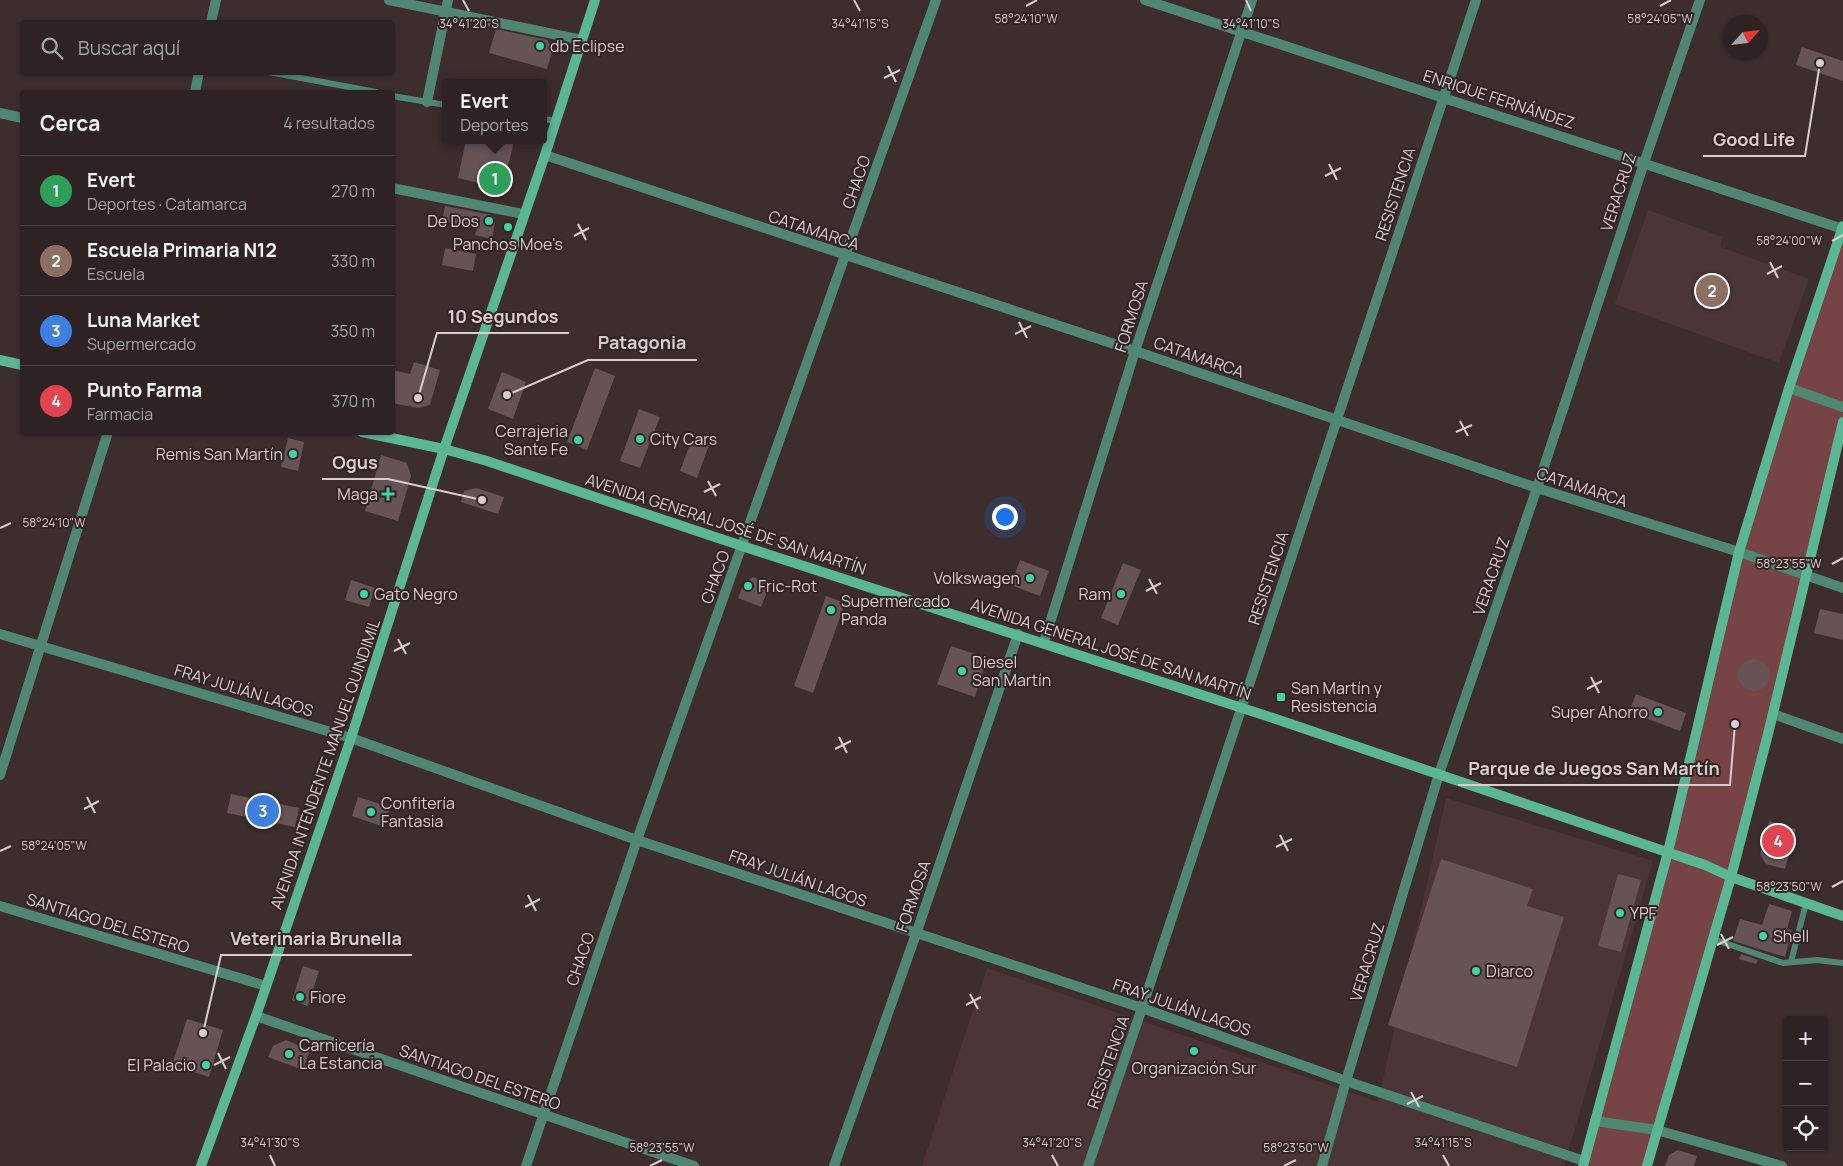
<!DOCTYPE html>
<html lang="es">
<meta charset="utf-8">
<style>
:root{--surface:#2e2222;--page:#362a2a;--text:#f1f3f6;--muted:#a7a4a5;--line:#493f40;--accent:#1a73e8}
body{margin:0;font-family:Manrope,sans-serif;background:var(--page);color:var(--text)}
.controls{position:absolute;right:15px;bottom:15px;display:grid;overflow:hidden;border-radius:5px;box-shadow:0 1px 4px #0004}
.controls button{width:45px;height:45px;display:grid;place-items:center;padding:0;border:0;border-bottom:1px solid var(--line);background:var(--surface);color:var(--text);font:25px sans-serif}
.compass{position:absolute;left:1723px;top:15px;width:45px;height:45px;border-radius:50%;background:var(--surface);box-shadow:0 1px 4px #0004;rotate:63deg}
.you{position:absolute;left:1004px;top:516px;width:18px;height:18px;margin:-12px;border:4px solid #fff;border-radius:50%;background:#1a73e8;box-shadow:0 0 0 8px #1a73e833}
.badge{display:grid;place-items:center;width:32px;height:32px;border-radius:50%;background:var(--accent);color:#fff;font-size:16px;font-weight:700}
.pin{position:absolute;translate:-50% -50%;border:2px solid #fff;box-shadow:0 1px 5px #0006}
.popup{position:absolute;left:442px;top:79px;width:105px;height:65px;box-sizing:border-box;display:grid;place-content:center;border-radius:5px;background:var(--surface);filter:drop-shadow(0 1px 4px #0005);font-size:16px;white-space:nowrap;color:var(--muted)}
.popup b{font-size:19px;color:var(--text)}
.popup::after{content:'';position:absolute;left:50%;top:100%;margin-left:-10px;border:10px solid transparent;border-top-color:var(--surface)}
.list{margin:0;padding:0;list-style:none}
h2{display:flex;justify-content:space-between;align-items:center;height:65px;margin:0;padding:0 20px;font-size:21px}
h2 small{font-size:16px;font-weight:400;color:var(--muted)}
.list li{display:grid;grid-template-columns:32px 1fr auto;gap:15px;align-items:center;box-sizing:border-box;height:70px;padding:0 20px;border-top:1px solid var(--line)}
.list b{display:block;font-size:19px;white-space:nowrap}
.list p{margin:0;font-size:16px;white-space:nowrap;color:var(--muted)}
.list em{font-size:16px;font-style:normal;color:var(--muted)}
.icon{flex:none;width:28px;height:28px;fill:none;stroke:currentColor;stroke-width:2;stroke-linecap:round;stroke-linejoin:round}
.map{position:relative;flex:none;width:1843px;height:1166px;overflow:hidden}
.search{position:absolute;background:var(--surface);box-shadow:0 1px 4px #0004;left:20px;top:20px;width:375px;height:55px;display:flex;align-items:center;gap:12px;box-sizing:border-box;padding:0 18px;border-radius:5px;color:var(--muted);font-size:19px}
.panel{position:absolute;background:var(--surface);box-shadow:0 1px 4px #0004;left:20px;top:90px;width:375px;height:345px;border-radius:5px}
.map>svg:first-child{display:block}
</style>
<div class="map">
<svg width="1843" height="1166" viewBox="0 0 1843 1166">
<rect width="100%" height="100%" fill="#3d2d2d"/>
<g fill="#4c3536">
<path d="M1648,210L1723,237L1720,247L1809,279L1779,363L1615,304Z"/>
<path d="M1446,798L1653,861L1564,1166H922L987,968L1378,1102Z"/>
</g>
<path fill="#764346" d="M1843,226V422L1768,734L1647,1166H1583L1739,552Z"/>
<g fill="#665455">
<path d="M496,29L547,40L553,49L547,69L489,53Z"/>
<path d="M1802,47L1843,61V81L1796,65Z"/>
<path d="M466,140H506L514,142L504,182L495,187L458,178Z"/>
<path d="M445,206L491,215L495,223L492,239L475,235L477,229L442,221Z"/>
<path d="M445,248L476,254L473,271L442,265Z"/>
<path d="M414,362L440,370L430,405L418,408L392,403V370L410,374Z"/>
<path d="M595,368L615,376L587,450L567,442Z"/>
<path d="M502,372L526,382L513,419L488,409Z"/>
<path d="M639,409L660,417L640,468L620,461Z"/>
<path d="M288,438L304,442L298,471L281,467Z"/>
<path d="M692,439L709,445L697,478L680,471Z"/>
<path d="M381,455L407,463L411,476L398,521L365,511Z"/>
<path d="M476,488L504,497L498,514L461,502L464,491Z"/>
<path d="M1020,560L1049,571L1040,596L1011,585Z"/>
<path d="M1123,563L1141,570L1118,625L1101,618Z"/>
<path d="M753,577L770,584L761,607L738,598L744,583Z"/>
<path d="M351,580L375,588L369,607L345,600Z"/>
<path d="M826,596L845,603L813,693L794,686Z"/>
<path d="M1820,609L1843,614V640L1814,633Z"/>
<path d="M951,646L987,658L975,697L937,684Z"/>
<circle cx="1754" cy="675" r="16"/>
<path d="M1636,694L1686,713L1680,731L1629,712Z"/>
<path d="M231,794L299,808L295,827L227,813Z"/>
<path d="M358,797L390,807L384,827L352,816Z"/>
<path d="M1769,821L1796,829L1785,869L1766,864L1760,854Z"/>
<path d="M1441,859L1533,889L1527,906L1564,917L1517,1067L1388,1025Z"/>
<path d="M1618,874L1641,880L1621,952L1598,946Z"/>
<path d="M1769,904L1792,911L1787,929L1792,931L1785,957L1733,941L1740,919L1762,925Z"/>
<path d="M1741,954L1758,960L1756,964L1739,959Z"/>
<path d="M303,966L319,971L308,1006L292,1000Z"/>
<path d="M187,1019L223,1030L209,1077L172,1065Z"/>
<path d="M286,1040L310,1050L303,1070L268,1057L273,1046Z"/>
<path d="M1678,1150L1697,1156L1694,1166H1665L1669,1155Z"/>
</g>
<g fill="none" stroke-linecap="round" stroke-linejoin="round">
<g stroke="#508770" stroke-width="6">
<path d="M269,72L376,92"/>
<path d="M392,96L446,105"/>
<path d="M544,119L556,121"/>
<path d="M1713,939L1783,963L1817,960L1843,963"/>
<path d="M1791,962L1806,903"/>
</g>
<g stroke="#508770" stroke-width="10">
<path d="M389,0L582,40"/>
<path d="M1145,0L1843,229"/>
<path d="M211,22L216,0"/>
<path d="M195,92L199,72"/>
<path d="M427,102L448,0"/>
<path d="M0,113L22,118"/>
<path d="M545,155L1135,351L1537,488L1739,552L1843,588"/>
<path d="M392,188L523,214"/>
<path d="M1789,388L1843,407"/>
<path d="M0,634L351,738L637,840L1142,1008L1346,1081L1584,1161"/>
<path d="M1044,642L1135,351L1252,0"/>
<path d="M1773,714L1843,739"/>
<path d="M0,775L108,432"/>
<path d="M0,906L266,986"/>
<path d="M256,1016L694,1166"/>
<path d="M1595,1121L1657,1130L1782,1166"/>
<path d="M526,1166L637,840L936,0"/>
<path d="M834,1166L916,934L1018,634"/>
<path d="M1088,1166L1142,1008L1476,0"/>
<path d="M1322,1166L1346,1081L1439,774L1537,488L1644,163L1700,0"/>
</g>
<g stroke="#5bb692" stroke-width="10">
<path d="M0,360L22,365"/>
<path d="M362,432L444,449L487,461L742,546L1273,718L1705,865L1731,877L1843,916"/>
<path d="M201,1166L256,1016L351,738L444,449L545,155L595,0"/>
<path d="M1583,1166L1668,852L1739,552L1789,388L1843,226"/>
<path d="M1647,1166L1731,877L1768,734L1843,422"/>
</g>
</g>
<path fill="none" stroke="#d9cece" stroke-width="2" d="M463,0L469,11M854,0L860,11M1246,0L1251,11M1026,6L1037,0M1660,6L1671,0M888,66L896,82M884,78L900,70M1329,164L1337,180M1325,176L1341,168M578,224L586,240M574,236L589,228M1832,241L1843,235M1770,262L1778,278M1767,274L1782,266M1019,322L1027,338M1015,334L1031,326M1460,421L1468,436M1456,432L1472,425M708,481L716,496M704,492L720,484M0,528L11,523M1832,564L1843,558M1149,579L1157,594M1146,591L1161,583M398,639L406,654M394,651L410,643M1591,677L1599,693M1587,689L1602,681M839,737L847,753M835,749L851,741M87,797L95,813M84,809L99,801M1280,835L1288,851M1276,847L1292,839M0,851L11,846M1832,887L1843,881M528,895L536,911M525,907L540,899M1721,934L1729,949M1717,945L1733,937M970,994L978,1009M966,1005L981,997M218,1053L226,1069M214,1065L230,1057M1411,1092L1419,1107M1407,1104L1423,1096M270,1155L275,1166M1052,1155L1058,1166M1443,1155L1449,1166M650,1166L662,1160M1284,1166L1296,1160"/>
<g fill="#40d4a1" stroke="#332323" stroke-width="2">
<circle cx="540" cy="46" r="5"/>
<circle cx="489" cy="221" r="5"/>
<circle cx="508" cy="227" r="5"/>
<circle cx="640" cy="439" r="5"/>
<circle cx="578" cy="440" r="5"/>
<circle cx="293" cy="454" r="5"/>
<path d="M385.5 486.5h5v5h5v5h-5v5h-5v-5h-5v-5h5z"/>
<circle cx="1030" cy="578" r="5"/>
<circle cx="748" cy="586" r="5"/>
<circle cx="364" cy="594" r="5"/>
<circle cx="1121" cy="594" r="5"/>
<circle cx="831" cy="610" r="5"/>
<circle cx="962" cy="671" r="5"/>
<rect x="1276" y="692" width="10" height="10" rx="2.5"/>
<circle cx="1658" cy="712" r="5"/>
<circle cx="371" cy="812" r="5"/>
<circle cx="1620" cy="913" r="5"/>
<circle cx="1763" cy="936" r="5"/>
<circle cx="1476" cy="971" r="5"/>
<circle cx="300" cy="997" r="5"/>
<circle cx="1194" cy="1051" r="5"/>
<circle cx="289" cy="1054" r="5"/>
<circle cx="206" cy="1065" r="5"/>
</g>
<g text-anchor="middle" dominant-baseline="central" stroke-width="4" stroke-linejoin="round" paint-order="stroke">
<g font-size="16" fill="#d9cece" stroke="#332323" text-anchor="start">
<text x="550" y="46">db Eclipse</text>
<text x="479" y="221" text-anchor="end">De Dos</text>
<text x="508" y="244" text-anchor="middle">Panchos Moe's</text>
<text x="568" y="431" text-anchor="end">Cerrajeria<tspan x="568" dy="18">Sante Fe</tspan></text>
<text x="650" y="439">City Cars</text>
<text x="283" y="454" text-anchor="end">Remis San Martín</text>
<text x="378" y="494" text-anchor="end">Maga</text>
<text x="1020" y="578" text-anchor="end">Volkswagen</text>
<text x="758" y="586">Fric-Rot</text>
<text x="374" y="594">Gato Negro</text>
<text x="1111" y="594" text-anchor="end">Ram</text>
<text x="841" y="601">Supermercado<tspan x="841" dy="18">Panda</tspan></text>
<text x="972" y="662">Diesel<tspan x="972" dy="18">San Martín</tspan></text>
<text x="1291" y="688">San Martín y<tspan x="1291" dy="18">Resistencia</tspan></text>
<text x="1648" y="712" text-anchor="end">Super Ahorro</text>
<text x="381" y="803">Confitería<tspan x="381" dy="18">Fantasia</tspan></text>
<text x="1630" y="913">YPF</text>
<text x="1773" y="936">Shell</text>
<text x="1486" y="971">Diarco</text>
<text x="310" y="997">Fiore</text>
<text x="299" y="1045">Carnicería<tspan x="299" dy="18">La Estancia</tspan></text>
<text x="196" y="1065" text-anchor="end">El Palacio</text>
<text x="1194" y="1068" text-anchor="middle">Organización Sur</text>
</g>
<g font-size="16" fill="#d9cece" stroke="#332323">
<text transform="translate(1499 99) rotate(18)">ENRIQUE FERNÁNDEZ</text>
<text transform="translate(856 182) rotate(-71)">CHACO</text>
<text transform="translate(1618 192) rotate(-72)">VERACRUZ</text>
<text transform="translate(1395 194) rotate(-72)">RESISTENCIA</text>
<text transform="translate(814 230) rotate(18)">CATAMARCA</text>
<text transform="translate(1131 316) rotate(-72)">FORMOSA</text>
<text transform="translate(1199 357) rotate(19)">CATAMARCA</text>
<text transform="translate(1582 487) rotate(18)">CATAMARCA</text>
<text transform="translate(726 524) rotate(18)">AVENIDA GENERAL JOSÉ DE SAN MARTÍN</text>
<text transform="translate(1491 576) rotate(-71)">VERACRUZ</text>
<text transform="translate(715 577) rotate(-70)">CHACO</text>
<text transform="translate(1268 578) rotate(-72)">RESISTENCIA</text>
<text transform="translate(1111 649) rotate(18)">AVENIDA GENERAL JOSÉ DE SAN MARTÍN</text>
<text transform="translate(244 690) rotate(17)">FRAY JULIÁN LAGOS</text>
<text transform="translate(325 764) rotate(-71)">AVENIDA INTENDENTE MANUEL QUINDIMIL</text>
<text transform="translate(798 878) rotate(19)">FRAY JULIÁN LAGOS</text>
<text transform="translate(913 896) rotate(-71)">FORMOSA</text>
<text transform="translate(108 923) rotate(17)">SANTIAGO DEL ESTERO</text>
<text transform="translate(580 959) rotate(-71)">CHACO</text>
<text transform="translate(1367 962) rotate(-73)">VERACRUZ</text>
<text transform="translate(1182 1007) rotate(19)">FRAY JULIÁN LAGOS</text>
<text transform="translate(1108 1062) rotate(-71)">RESISTENCIA</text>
<text transform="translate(480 1077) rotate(19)">SANTIAGO DEL ESTERO</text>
</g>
</g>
<g font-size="12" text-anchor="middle" fill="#d9cece" stroke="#332323" stroke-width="4" stroke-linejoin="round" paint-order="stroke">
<text x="1026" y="23">58°24'10"W</text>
<text x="1660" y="23">58°24'05"W</text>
<text x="469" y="28">34°41'20"S</text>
<text x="860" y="28">34°41'15"S</text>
<text x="1251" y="28">34°41'10"S</text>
<text x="1789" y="245">58°24'00"W</text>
<text x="54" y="527">58°24'10"W</text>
<text x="1789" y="568">58°23'55"W</text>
<text x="54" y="850">58°24'05"W</text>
<text x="1789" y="891">58°23'50"W</text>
<text x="270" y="1147">34°41'30"S</text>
<text x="1052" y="1147">34°41'20"S</text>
<text x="1443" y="1147">34°41'15"S</text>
<text x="662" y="1152">58°23'55"W</text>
<text x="1296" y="1152">58°23'50"W</text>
</g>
<path fill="none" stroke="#d9cece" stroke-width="2" d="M1820 63L1805 156H1703M418 398L437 333H569M507 395L588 360H697M482 500L388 479H322M1735 724L1730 785H1458M203 1033L221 955H412"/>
<g fill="#d9cece" stroke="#332323" stroke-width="2">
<circle cx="1820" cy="63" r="5"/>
<circle cx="418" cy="398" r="5"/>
<circle cx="507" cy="395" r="5"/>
<circle cx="482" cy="500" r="5"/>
<circle cx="1735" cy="724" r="5"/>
<circle cx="203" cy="1033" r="5"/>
</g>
<g font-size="18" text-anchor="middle" font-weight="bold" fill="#d9cece" stroke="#332323" stroke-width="4" stroke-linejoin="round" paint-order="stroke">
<text x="1754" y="146">Good Life</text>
<text x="503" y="323">10 Segundos</text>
<text x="642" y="349">Patagonia</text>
<text x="355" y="469">Ogus</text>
<text x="1594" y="775">Parque de Juegos San Martín</text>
<text x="316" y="945">Veterinaria Brunella</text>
</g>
</svg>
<div class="controls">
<button>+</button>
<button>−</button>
<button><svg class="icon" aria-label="locate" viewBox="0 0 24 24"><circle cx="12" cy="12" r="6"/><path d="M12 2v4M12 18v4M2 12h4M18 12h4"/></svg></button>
</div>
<svg class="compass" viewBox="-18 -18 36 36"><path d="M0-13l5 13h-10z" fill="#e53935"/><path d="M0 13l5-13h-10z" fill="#a7a4a5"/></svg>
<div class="you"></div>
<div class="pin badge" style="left:495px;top:179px;background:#2e9e5b">1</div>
<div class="popup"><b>Evert</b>Deportes</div>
<div class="pin badge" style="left:1712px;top:291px;background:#8d6e63">2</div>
<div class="pin badge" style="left:263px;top:811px;background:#3f7fe0">3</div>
<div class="pin badge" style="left:1778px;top:841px;background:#e0444e">4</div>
<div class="search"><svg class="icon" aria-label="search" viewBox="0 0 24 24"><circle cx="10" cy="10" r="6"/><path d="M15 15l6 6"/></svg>Buscar aquí</div>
<section class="panel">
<h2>Cerca<small>4 resultados</small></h2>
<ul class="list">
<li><span class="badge" style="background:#2e9e5b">1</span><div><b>Evert</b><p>Deportes · Catamarca</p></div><em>270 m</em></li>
<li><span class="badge" style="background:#8d6e63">2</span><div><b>Escuela Primaria N12</b><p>Escuela</p></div><em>330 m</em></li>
<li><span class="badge" style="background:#3f7fe0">3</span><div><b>Luna Market</b><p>Supermercado</p></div><em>350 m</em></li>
<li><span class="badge" style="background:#e0444e">4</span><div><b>Punto Farma</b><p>Farmacia</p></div><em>370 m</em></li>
</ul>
</section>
</div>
